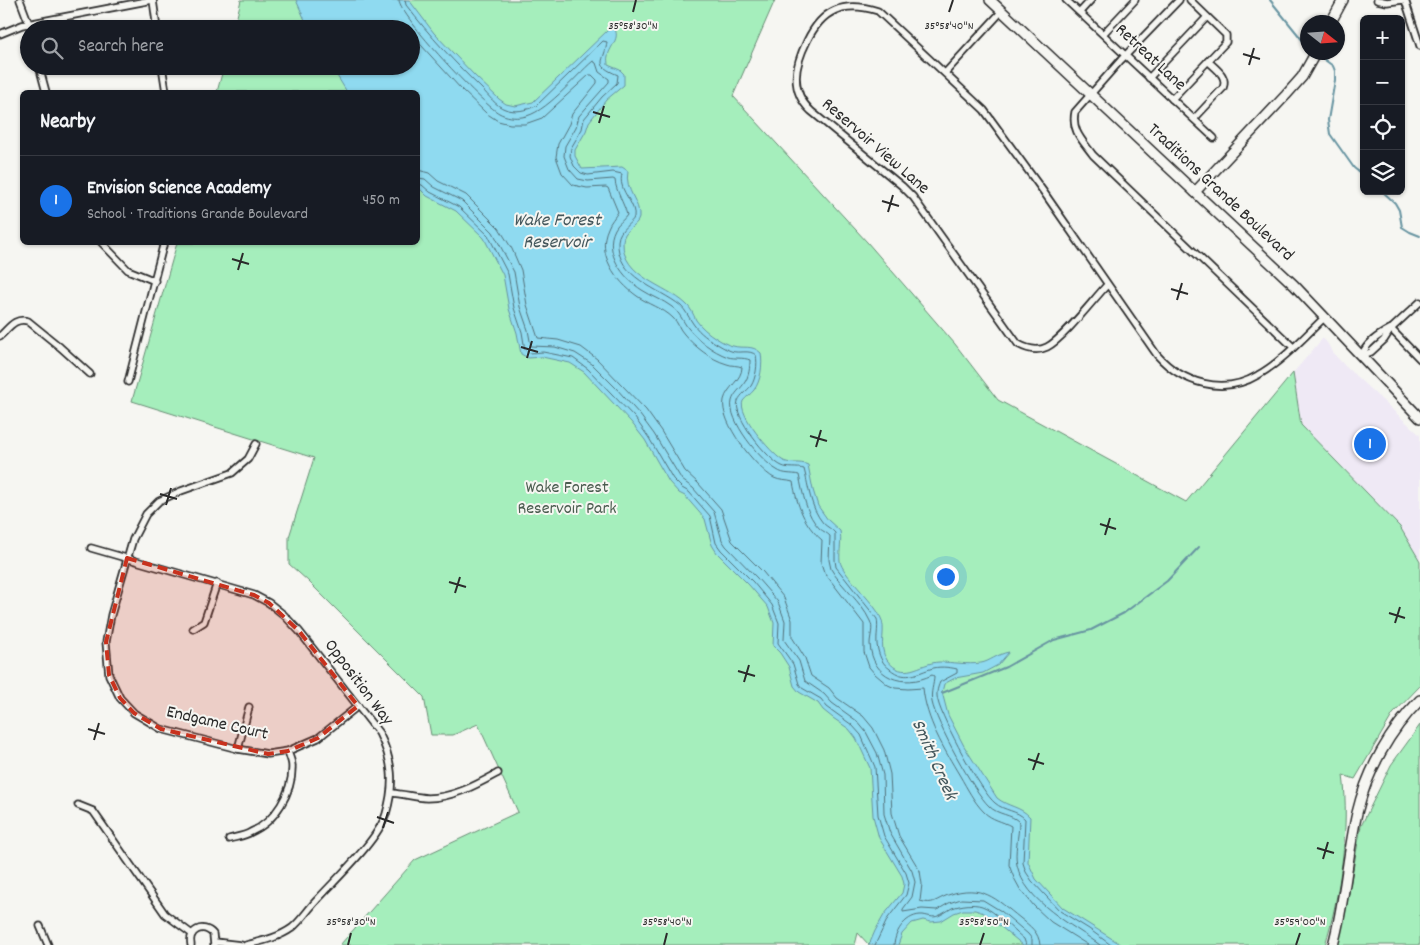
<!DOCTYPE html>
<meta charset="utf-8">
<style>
:root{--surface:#171b24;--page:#20242c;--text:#f1f3f6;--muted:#9ea1a6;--line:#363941;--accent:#1a73e8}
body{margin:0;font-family:Dekko,sans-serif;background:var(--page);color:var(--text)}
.controls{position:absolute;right:15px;top:15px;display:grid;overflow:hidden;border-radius:8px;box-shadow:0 1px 4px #0004}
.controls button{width:45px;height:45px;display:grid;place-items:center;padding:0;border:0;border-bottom:1px solid var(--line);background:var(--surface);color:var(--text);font:25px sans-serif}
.compass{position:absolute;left:1300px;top:15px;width:45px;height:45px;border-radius:50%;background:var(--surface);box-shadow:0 1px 4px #0004;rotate:107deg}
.you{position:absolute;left:945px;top:576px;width:18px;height:18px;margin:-12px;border:4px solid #fff;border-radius:50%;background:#1a73e8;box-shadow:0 0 0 8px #1a73e833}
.badge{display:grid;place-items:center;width:32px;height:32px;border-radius:50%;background:var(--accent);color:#fff;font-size:16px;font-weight:700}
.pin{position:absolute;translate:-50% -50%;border:2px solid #fff;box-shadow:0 1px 5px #0006}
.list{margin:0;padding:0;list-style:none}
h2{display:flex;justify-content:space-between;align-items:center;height:65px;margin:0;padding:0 20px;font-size:21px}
h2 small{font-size:16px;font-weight:400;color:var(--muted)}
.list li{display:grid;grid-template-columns:32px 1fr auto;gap:15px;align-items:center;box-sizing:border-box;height:90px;padding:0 20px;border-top:1px solid var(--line)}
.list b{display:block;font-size:19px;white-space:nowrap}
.list p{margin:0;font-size:16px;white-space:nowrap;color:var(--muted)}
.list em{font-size:16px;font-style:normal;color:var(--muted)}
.icon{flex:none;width:28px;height:28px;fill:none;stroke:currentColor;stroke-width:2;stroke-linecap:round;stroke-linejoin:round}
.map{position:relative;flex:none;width:1420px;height:945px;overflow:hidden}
.search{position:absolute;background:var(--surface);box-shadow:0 1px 4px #0004;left:20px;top:20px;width:400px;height:55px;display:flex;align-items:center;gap:12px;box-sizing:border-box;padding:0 18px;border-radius:28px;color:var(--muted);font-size:19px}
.panel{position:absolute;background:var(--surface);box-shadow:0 1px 4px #0004;left:20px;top:90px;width:400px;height:155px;border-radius:8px}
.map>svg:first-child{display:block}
</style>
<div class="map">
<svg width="1420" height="945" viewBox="0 0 1420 945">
<rect width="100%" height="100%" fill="#f6f6f2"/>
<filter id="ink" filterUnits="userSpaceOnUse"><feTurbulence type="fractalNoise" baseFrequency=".02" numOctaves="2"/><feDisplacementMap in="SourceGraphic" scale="10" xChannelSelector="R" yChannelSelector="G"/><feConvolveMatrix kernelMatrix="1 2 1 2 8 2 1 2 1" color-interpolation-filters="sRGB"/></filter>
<g filter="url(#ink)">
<path fill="#efe9f5" d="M1323,338L1328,344L1332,352L1345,366L1420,435V561L1400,527L1301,425L1293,373Z"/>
<g fill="#a5eebc" stroke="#688c74">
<path d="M241,0H775L733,96L867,242L955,344L998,400L1186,502L1293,373L1301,425L1400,527L1420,561V686L1393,714L1355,779L1343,775C1350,827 1340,895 1325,945H869L858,933L855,945H340L415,860L518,812L478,724L453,735H431L424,697L308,581L289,564V537L314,458L132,401L177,243L418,242V92H217L224,66H411V29H234Z"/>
<path d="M1420,725V945H1337L1346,908L1361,826L1391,765Z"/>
</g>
<path fill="#8fdaf0" stroke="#6794a1" d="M296,0H409L434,33L475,76L499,99L506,104L515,106L533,102L608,30L614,28C621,38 610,46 608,56C607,59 608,62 608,65L620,70L624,74V85L606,100L589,122L586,131L575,150V156L582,169L622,167L628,171C624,191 641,202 639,218C637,227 623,229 623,242C622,277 666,285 686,304C691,308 693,314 696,320C701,327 708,333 716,338C721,341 727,345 733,346C743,349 752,344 761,353C763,364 761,381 754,390C751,394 746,397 743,401C737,414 771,453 782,460C789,465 800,461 808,465L813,490L818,506L828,520L840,531C842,541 839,551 840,561C842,574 873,601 880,616C888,629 877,646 887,660C904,682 919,663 939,662C953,662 967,665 981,663C989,662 997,654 1009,652L998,665L983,673L955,678L944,684L942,692L948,715L964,746L997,798C1008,807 1020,806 1030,817L1028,862L1036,879L1063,908L1122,945H1023L984,913L975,910H963L954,913L941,921L931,922L923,920L912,923L902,934L898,945H869L875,931L884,915L902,893L904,884L902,876L879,838L873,816L870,768L856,738L849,729L833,718L823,710L818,703L799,692L794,686L789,667L780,653L773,646L774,623L768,607L749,585L717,553L712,545L705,519L685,496L679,493L669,482L645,440L631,422L584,372L570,363L542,357L528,358L521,354L517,333L509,309L503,275L484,238L456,211L427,196L418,187V92H347L331,66H411V29H309Z"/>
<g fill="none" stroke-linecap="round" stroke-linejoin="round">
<g stroke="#53717a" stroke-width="1">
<path d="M399,0C400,17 482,104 499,113C506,117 515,118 522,117C546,114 574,77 593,61L596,63L599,72L609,79V82L579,116L576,127L565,146L564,156L569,169L578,179L588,181L613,179L615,180C616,192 624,203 627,215C624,220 618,223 615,229C603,252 623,278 642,290C651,296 663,300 672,307C680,313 682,320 688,328C698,340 712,351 728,357C735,359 743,357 750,360C750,367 749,376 745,382C741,389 734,393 732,401C727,420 761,461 777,470C784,475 792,473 799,475C803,494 806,515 820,529C823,531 827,533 830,536L829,560L831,569C842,588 861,601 870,621C874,628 870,636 870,644C872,678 903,689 932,675L934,676C934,685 930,692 932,702C936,722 974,792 989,806C997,815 1012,814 1019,822C1019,836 1014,852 1017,865C1025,902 1073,925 1100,945"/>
<path d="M405,0L406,5C430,36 455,63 482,89C489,96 496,106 505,109C516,113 526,110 536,106L603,41L607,42C605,62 592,64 618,75L617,83L602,97L584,119L582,129L571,148L570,156L574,166L581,173L588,175L613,172L622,174C621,177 621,182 622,185C624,195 636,206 634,217C633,223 619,228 618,241C616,278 659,288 681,306C686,311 688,316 692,322C697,330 705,337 714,342C719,345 725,349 731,351C739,354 749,349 756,355C758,364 756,378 751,386C747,391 741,394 738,401C732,416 768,460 782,466C788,469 797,467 804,469C809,488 810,507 823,523C827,527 832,529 835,533V560L836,567L877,619C879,629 875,639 878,650C880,658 883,664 890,669C905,681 915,674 930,669C938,666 949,667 957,669V673L940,682C937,689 936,694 938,701C942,719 981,792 995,803C1004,811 1017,810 1025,819L1023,863L1026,872L1032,881L1060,911L1089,929L1111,945"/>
<path d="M411,34L461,89L486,113L498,121L510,124H525L542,118L589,75H592L597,80V83L572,114L569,124L558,144L556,157L562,173L573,185L587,188L606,187L608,188L618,212C615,217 610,222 608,228C596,254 616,281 637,296C648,304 663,308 673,318C678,322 679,329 684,334C695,347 710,359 727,364C732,366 737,365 742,367C742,380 727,387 724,400C719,422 756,468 774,478C780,481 787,480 793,482C797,505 804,525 822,540L821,563L824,572L864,624V652L869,667L875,674L888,685L895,688L908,689L923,688C926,720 944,749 960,776C967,788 974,802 984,812C992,820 1002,821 1011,826L1009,865L1014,878L1020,889L1034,906L1051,922L1088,945"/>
<path d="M418,170L429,173L438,181L466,195L499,228L512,249L521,270L527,305L538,338L558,340L581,347L597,359L646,410L661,431L685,471L698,483L721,509L732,541L763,572L784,598L792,620V637L805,658L811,676L829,688L837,698L863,716L873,728L884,750L890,774L892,813L899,836L920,871L922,884L920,901C934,905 935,900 948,895C982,883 996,899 1020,918C1030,926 1039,932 1040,945"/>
<path d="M418,178L425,179L434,187L462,201L493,232L514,272L520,307L528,330L531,346L555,347L575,353L592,364L616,388L640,415L654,434L682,480L693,488L714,512L722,540L726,546L757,578L778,602L785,621L784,640L799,661L805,681L824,694L832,703L857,721L866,732L877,753L883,775L884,814L890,833L912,871L915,882L912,897L903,909V912L922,909L937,910L949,903L961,899L983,900L1001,911L1028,934L1032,939V945"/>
<path d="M418,184L422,185L430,192L459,207L488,235L508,274L514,308L522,332L525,350L530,353L543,352L573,358L588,369L635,418L649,438L673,479L682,488L689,492L710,516L716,543L721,550L753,582L772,605L779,623L778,643L793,664L799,684L802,688L821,699L827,707L852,725L861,735L875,767L878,815L884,836L906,873L909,883L906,895L888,918L875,945"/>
<path d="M894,945C895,930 907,914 923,915C929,916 933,918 938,916C943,914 947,911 952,908C961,905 973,903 982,906C994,910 1014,931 1024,939L1026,945"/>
</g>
<g stroke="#6794a1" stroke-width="2">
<path d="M1270,0L1308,47"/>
<path d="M1318,55L1333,66L1335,71V80L1328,120L1330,134L1354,168L1364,176"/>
<path d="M1382,191L1395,203L1399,210L1402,227L1410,232L1420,236"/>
<path d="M942,693L1006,667L1054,640L1091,630L1124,613L1167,581L1199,547"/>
</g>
<g stroke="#2b2b2b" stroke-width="9">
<g id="street">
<path d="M20,0L31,29"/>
<path d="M153,0L157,29"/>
<path d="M1066,0L1214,138"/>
<path d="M1179,0L1121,60L1075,112C1071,131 1083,141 1093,155L1293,347"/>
<path d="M1377,0L1387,2L1403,0"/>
<path d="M1405,0L1420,46"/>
<path d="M1080,12L1091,0"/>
<path d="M0,34L22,25L152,0"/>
<path d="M1103,34L1135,0"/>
<path d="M39,66L46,92"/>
<path d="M162,66L166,92"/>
<path d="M945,73L1002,11"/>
<path d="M1149,78L1207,17"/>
<path d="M1172,99L1226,42V35L1190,0"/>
<path d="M1194,119L1223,88C1228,76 1216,69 1208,61"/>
<path d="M101,242L128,270L155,281"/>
<path d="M1107,285C1093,300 1063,339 1047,347C1037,352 1027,349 1018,344L913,197L902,186L811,111C789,90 795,65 807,41C822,10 843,0 878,11L984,110L1043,191L1157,355C1182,383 1223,396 1258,375C1283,361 1304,337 1325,317"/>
<path d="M1391,329L1420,359"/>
<path d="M0,336C9,328 15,317 28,321L60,347L90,374"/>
<path d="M1361,356L1371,352L1384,340L1391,329L1420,302"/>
<path d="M1361,356C1367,343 1377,336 1390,329"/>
<path d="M128,382L164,242"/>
<path d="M256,444L248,459L232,473L181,491L159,501L146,514L133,539L111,615L106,642L109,675L120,698L134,713L161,729L238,749L268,754L288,751L318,738L358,706"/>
<path d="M91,548L254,595L269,603L284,615L299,631L379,733C393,761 395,783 386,814C378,840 337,878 317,900C309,908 301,921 292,928C278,938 262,941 246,945"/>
<path d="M193,629L204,622L217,583"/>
<path d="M238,749L249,707"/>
<path d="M391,793C403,794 415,797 427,798C453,798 476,785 498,773"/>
<path d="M78,805L93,811L165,914L192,934"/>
<path d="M229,839C236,837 245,836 251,832C275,822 293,792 292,766C292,761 289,756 288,751"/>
<path d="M40,926L48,945"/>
<path d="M215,942L241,945"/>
<path d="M191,945C188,930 203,923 213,934L214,945"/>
</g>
</g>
<g stroke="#2b2b2b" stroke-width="12">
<g id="secondary">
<path d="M990,0L1294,285L1420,418"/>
<path d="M1331,22L1343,0"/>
<path d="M1195,192L1286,95L1302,77L1316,52"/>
<path d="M1333,945C1345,902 1347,856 1357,813C1367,771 1390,730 1420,700"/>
</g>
</g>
<use href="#street" stroke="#f6f6f2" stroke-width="5.5"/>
<use href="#secondary" stroke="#f6f6f2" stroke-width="9"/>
</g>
</g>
<path fill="#c8321e" fill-opacity="0.2" stroke="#c8321e" stroke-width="4" stroke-dasharray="10 6" stroke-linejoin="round" d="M127,558L254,595L269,603L299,631L358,706L318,738L288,751L268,754L161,729L134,713L120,698L109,675L106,642Z"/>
<path fill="none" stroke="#2b2b2b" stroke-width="2" d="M633,12L636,0M949,12L953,0M1243,54L1260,59M1249,65L1254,48M593,112L610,117M599,123L604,106M882,201L899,206M888,212L893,195M232,259L249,264M238,270L243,253M1171,289L1188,294M1177,300L1182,283M521,347L538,352M527,358L532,341M810,436L827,441M816,447L821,430M160,494L177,499M166,505L171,488M1100,524L1116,529M1105,535L1110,518M449,582L466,587M455,593L460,577M1389,613L1405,618M1395,623L1400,607M738,671L755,676M744,682L749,665M88,729L105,734M94,740L99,723M1028,759L1044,764M1033,770L1039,753M377,817L394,823M383,828L388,812M1317,848L1334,853M1323,859L1328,842M348,945L351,933M664,945L667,933M980,945L984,933M1296,945L1300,933"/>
<g text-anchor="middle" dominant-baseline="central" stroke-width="4" stroke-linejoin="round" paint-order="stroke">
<g font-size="18" fill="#2b2b2b" stroke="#f6f6f2">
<text transform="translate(1150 58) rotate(43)">Retreat Lane</text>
<text transform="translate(875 147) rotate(41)">Reservoir View Lane</text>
<text transform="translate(1220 193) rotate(43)">Traditions Grande Boulevard</text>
<text transform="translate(358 683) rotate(53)">Opposition Way</text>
<text transform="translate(217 724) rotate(13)">Endgame Court</text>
</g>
<g font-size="18" fill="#4a5c4f" stroke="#f6f6f2">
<text x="567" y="488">Wake Forest<tspan x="567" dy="21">Reservoir Park</tspan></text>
</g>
<g font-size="19" font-style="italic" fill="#44575c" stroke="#f6f6f2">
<text x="557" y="221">Wake Forest<tspan x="557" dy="22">Reservoir</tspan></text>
<text transform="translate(933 760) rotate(66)">Smith Creek</text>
</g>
</g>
<g font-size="12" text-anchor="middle" fill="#2b2b2b" stroke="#f6f6f2" stroke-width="4" stroke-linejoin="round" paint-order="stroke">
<text x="633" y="29">35°58'30"N</text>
<text x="949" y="29">35°58'40"N</text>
<text x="351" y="925">35°58'30"N</text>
<text x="667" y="925">35°58'40"N</text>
<text x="984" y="925">35°58'50"N</text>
<text x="1300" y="925">35°59'00"N</text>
</g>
</svg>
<div class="controls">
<button>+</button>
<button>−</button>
<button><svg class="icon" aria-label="locate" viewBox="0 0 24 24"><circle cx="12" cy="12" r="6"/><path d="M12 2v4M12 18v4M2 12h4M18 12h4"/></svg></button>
<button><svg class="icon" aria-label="layers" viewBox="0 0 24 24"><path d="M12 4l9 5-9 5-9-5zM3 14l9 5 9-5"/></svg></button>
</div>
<svg class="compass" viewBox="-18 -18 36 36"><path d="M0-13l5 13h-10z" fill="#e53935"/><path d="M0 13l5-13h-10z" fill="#9ea1a6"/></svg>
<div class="you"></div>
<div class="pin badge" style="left:1370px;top:444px">1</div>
<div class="search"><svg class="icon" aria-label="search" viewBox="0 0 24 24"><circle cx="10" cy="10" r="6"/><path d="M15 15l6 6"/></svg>Search here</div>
<section class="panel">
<h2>Nearby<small></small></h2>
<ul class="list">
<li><span class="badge">1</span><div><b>Envision Science Academy</b><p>School · Traditions Grande Boulevard</p></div><em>450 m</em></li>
</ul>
</section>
</div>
